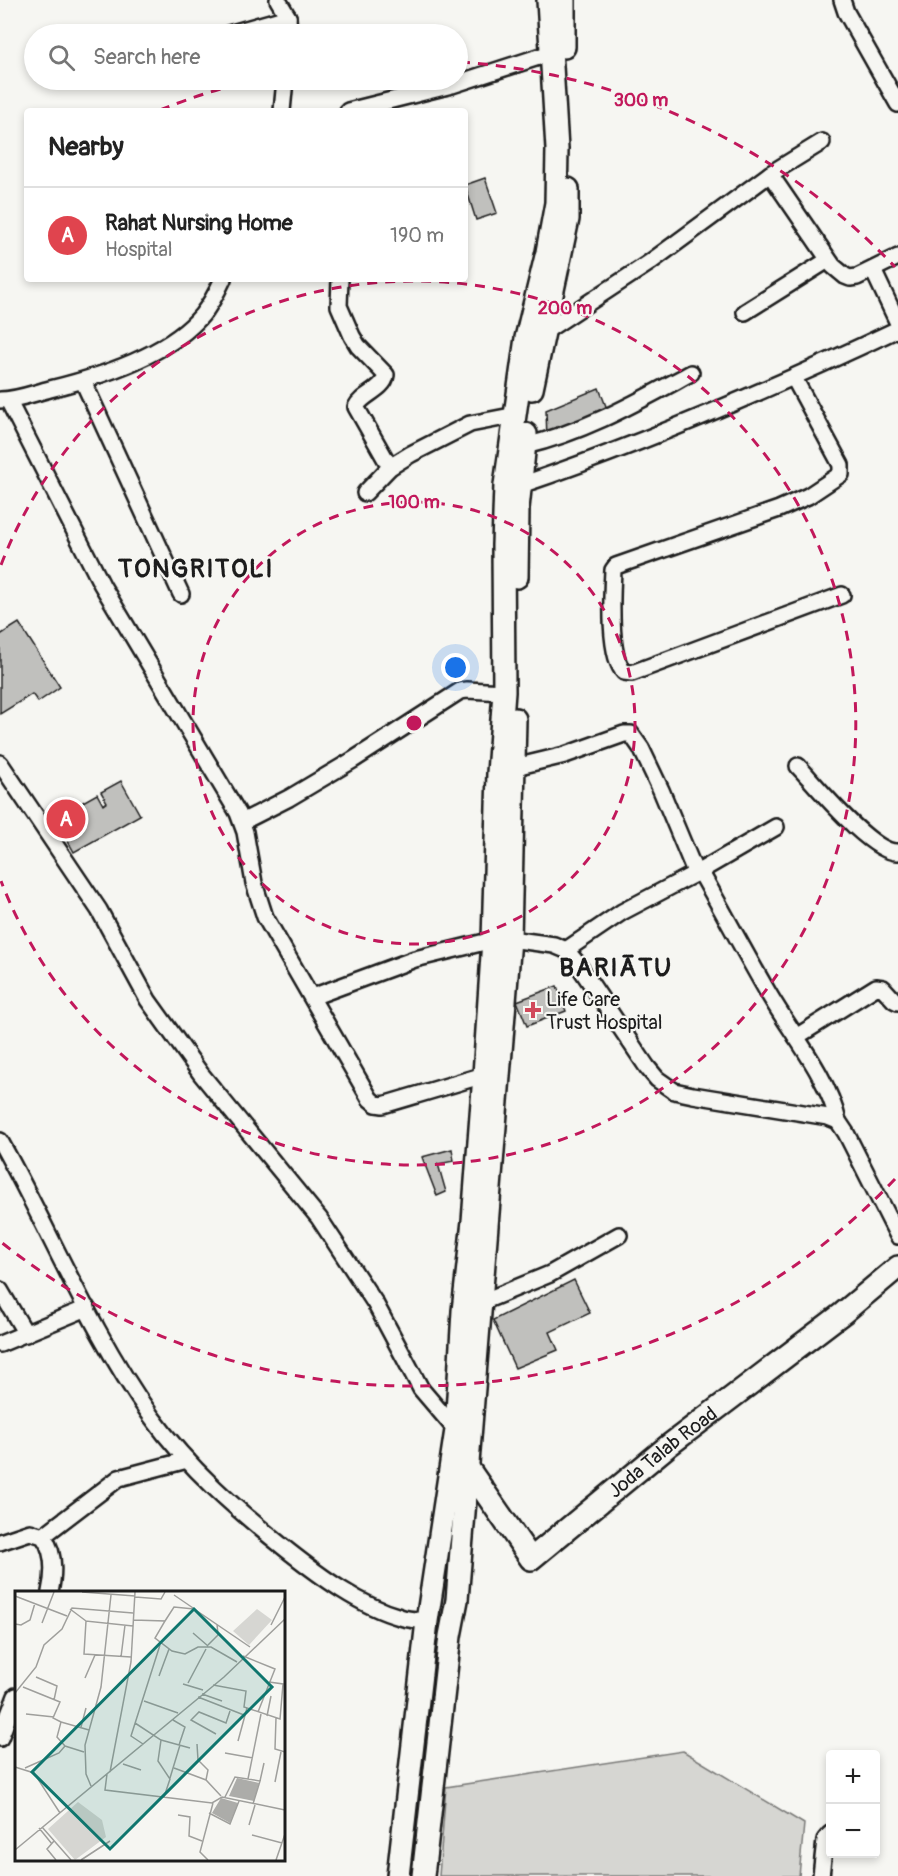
<!DOCTYPE html>
<meta charset="utf-8">
<style>
:root{--surface:#fff;--page:#f2f2f2;--text:#222;--muted:#767676;--line:#e0e0e0;--accent:#2563eb}
body{margin:0;font-family:Pangolin,sans-serif;background:var(--page);color:var(--text)}
.controls{position:absolute;right:18px;bottom:18px;display:grid;overflow:hidden;border-radius:6px;box-shadow:0 3px 9px #0003}
.controls button{width:54px;height:54px;display:grid;place-items:center;padding:0;border:0;border-bottom:2px solid var(--line);background:var(--surface);color:var(--text);font:30px sans-serif}
.you{position:absolute;left:456px;top:668px;width:21px;height:21px;margin:-15px;border:4px solid #fff;border-radius:50%;background:#1a73e8;box-shadow:0 0 0 9px #1a73e833}
.badge{display:grid;place-items:center;width:39px;height:39px;border-radius:50%;background:var(--accent);color:#fff;font-size:20px;font-weight:700}
.pin{position:absolute;translate:-50% -50%;border:3px solid #fff;box-shadow:0 2px 6px #0006}
.list{margin:0;padding:0;list-style:none}
h2{display:flex;justify-content:space-between;align-items:center;height:78px;margin:0;padding:0 24px;font-size:26px}
h2 small{font-size:20px;font-weight:400;color:var(--muted)}
.list li{display:grid;grid-template-columns:39px 1fr auto;gap:18px;align-items:center;box-sizing:border-box;height:96px;padding:0 24px;border-top:2px solid var(--line)}
.list b{display:block;font-size:22px;white-space:nowrap}
.list p{margin:0;font-size:20px;white-space:nowrap;color:var(--muted)}
.list em{font-size:20px;font-style:normal;color:var(--muted)}
.icon{flex:none;width:33px;height:33px;fill:none;stroke:currentColor;stroke-width:2;stroke-linecap:round;stroke-linejoin:round}
.map{position:relative;flex:none;width:898px;height:1876px;overflow:hidden}
.search{position:absolute;background:var(--surface);box-shadow:0 3px 9px #0003;left:24px;top:24px;width:444px;height:66px;display:flex;align-items:center;gap:15px;box-sizing:border-box;padding:0 21px;border-radius:33px;color:var(--muted);font-size:22px}
.panel{position:absolute;background:var(--surface);box-shadow:0 3px 9px #0003;left:24px;top:108px;width:444px;height:174px;border-radius:6px}
.map>svg:first-child{display:block}
</style>
<div class="map">
<svg width="898" height="1876" viewBox="0 0 898 1876">
<rect width="100%" height="100%" fill="#f6f6f2"/>
<filter id="ink" filterUnits="userSpaceOnUse"><feTurbulence type="fractalNoise" baseFrequency=".0167" numOctaves="2"/><feDisplacementMap in="SourceGraphic" scale="12" xChannelSelector="R" yChannelSelector="G"/><feConvolveMatrix kernelMatrix="1 2 1 2 8 2 1 2 1" color-interpolation-filters="sRGB"/></filter>
<g filter="url(#ink)">
<path fill="#d6d6d2" stroke="#797977" stroke-width="1.5" d="M683,1751L804,1824L799,1876H439L446,1787Z"/>
<g fill="#c0c0bd" stroke="#1c1c1c" stroke-width="1.5">
<path d="M485,178L497,213L476,220L465,185Z"/>
<path d="M599,388L609,414L547,439L546,410Z"/>
<path d="M19,623L60,687L38,702L32,694L0,714V635Z"/>
<path d="M121,781L140,815L74,852L54,816L76,804L82,814L86,812L81,803L97,794L103,805L107,802L101,792Z"/>
<path d="M557,986L566,1011L527,1026L517,1001Z"/>
<path d="M452,1149L454,1161L438,1164L446,1192L437,1196L422,1157Z"/>
<path d="M574,1280L590,1313L550,1332L558,1350L515,1368L493,1320Z"/>
</g>
<g fill="none" stroke-linecap="round" stroke-linejoin="round">
<g stroke="#1c1c1c" stroke-width="20">
<g id="street">
<path d="M278,0L288,17L289,34"/>
<path d="M842,0L846,12L898,104"/>
<path d="M228,34L288,17"/>
<path d="M282,111L285,80"/>
<path d="M348,111L452,85L551,53"/>
<path d="M770,174L822,142"/>
<path d="M873,270L898,323"/>
<path d="M340,279L339,306L352,336L358,346L386,375C384,390 362,394 356,407L390,467"/>
<path d="M745,312L828,260"/>
<path d="M544,332L649,263L770,174L833,266L845,276L850,278L857,277L898,257"/>
<path d="M794,378L841,465V474L808,496L779,509L616,566L613,570C612,592 608,656 624,672L632,673L842,595"/>
<path d="M83,381L181,594"/>
<path d="M0,400C17,400 34,393 50,389C99,377 169,355 202,315C211,304 217,292 223,279"/>
<path d="M8,400L102,585L238,813L245,832L254,883L265,917L370,1099L376,1104L383,1105L484,1075"/>
<path d="M525,446C585,432 637,402 691,373"/>
<path d="M521,485C650,441 775,387 898,329"/>
<path d="M365,493L390,467L411,454L470,424L516,415"/>
<path d="M0,763L99,910L148,1000L201,1074L319,1218L375,1303L421,1389L456,1430"/>
<path d="M798,766C816,785 872,854 898,852"/>
<path d="M515,767L565,755L624,734H631L641,748L661,790L696,874"/>
<path d="M242,822L289,798L353,760L460,691L467,690L504,692"/>
<path d="M700,871C724,913 746,955 770,996C794,1037 827,1075 838,1121"/>
<path d="M566,950L622,912L700,871L776,827"/>
<path d="M312,997L415,959L493,940L510,939L554,945L566,950L577,963L647,1067L657,1079L674,1091L693,1095L828,1117L838,1121L846,1133L898,1236"/>
<path d="M796,1037L876,987L883,988L894,1000L898,1002"/>
<path d="M0,1141C51,1232 90,1331 151,1416C189,1469 237,1510 287,1550C320,1576 360,1606 400,1617C409,1620 418,1620 427,1621"/>
<path d="M0,1290L26,1334"/>
<path d="M482,1302L550,1274L619,1235"/>
<path d="M0,1344L87,1308"/>
<path d="M43,1536L119,1478L187,1460"/>
<path d="M0,1542L30,1532L43,1536C55,1552 54,1574 50,1592"/>
<path d="M0,1738L16,1696"/>
<path d="M821,1876L825,1840L830,1834"/>
</g>
</g>
<g stroke="#1c1c1c" stroke-width="26">
<g id="secondary">
<path d="M564,47V0"/>
<path d="M532,389L568,219V189"/>
<path d="M517,577L518,508L526,434"/>
<path id="s1" d="M463,1465L468,1468L531,1559L668,1446L843,1313L898,1267"/>
<path d="M398,1876L427,1621L456,1430L463,1311L473,1221L484,1075L493,940L498,773L504,692L503,545L505,485L526,338L547,252L556,203L557,149L548,0"/>
<path d="M423,1876L450,1636L457,1600L510,939L515,719"/>
</g>
</g>
<use href="#street" stroke="#f6f6f2" stroke-width="15"/>
<use href="#secondary" stroke="#f6f6f2" stroke-width="21"/>
</g>
</g>
<g fill="none" stroke="#c2185b" stroke-width="3" stroke-dasharray="10 8">
<circle cx="414" cy="723" r="221"/>
<path d="M1 565A442 442 0 1 1 1 881"/>
<path d="M895 1179A663 663 0 0 1 1 1242M160 110A663 663 0 0 1 254 80M460 62A663 663 0 0 1 895 267"/>
</g>
<path fill="#d1495b" stroke="#f6f6f2" stroke-width="2" d="M530 1001h6v6h6v6h-6v6h-6v-6h-6v-6h6z"/>
<g text-anchor="middle" dominant-baseline="central" stroke-width="4.5" stroke-linejoin="round" paint-order="stroke">
<g font-size="20" fill="#1c1c1c" stroke="#f6f6f2" text-anchor="start">
<text x="546" y="999">Life Care<tspan x="546" dy="23">Trust Hospital</tspan></text>
</g>
<g font-size="20" fill="#1c1c1c" stroke="#f6f6f2">
<text stroke="none"><textPath href="#s1" startOffset="286">Joda Talab Road</textPath></text>
</g>
<g font-size="26" font-weight="bold" letter-spacing="1.5" fill="#1c1c1c" stroke="#f6f6f2">
<text x="196" y="569">TONGRITOLI</text>
<text x="616" y="968">BARIĀTU</text>
</g>
</g>
<g transform="translate(15 1591)">
<rect width="270" height="270" fill="#f6f6f2"/>
<path d="M242,18L257,29L234,54L218,40ZM63,211L87,229L91,246L60,269L33,238Z" fill="#d6d6d2"/>
<path d="M222,187L244,192L239,210L214,205ZM206,207L223,212L215,232L197,222Z" fill="#acaca9"/>
<path fill="none" stroke="#9f9f9c" stroke-width="1.5" d="M67,1L120,5M159,4L181,19M0,5L52,25M120,6L146,8L150,1M55,18L71,30M118,29L150,30L140,47L157,60L170,63L183,56H196L222,71M150,30L159,16L179,18L235,56M27,32L39,1M0,33L6,34L15,29L20,12M256,34L270,6M178,42L193,55M193,54L203,44L202,33M228,65L260,78L243,121M106,66L110,34M116,66L69,63L71,30L118,35M144,85L154,58M21,86L42,95L39,109M70,87L80,64M173,92L191,58M168,93L188,99M198,94L231,100L229,116L265,128L268,93L254,91M8,96L45,111L38,127L46,131L42,146L50,155L44,162L10,177M0,102L21,76L29,54L47,38L57,17L118,22M187,103L207,110M183,106L229,124M129,110L163,122M11,123L39,126M252,125L256,105M261,127L260,158L270,161M158,129L170,136L164,154M46,131L74,139M120,132L146,149L143,170L155,188L149,206M66,136L71,117M201,143L176,129L184,121L211,132L215,120M146,149L175,157M223,150L232,117M128,153L116,145L145,54M182,153L183,169L193,179L191,189M50,155L69,161M210,162L238,167M108,173L126,179M0,176L19,182L45,222M159,177L191,189L206,205M95,181L116,71L120,1M92,183L90,199L197,212L207,206L270,219M155,187L165,154M233,188L246,123M245,190L249,172M260,191L266,161M76,195L71,183L70,154L86,96L96,4M210,206L220,186L245,190L238,213M194,222L215,233L224,210M163,224L175,226L174,245L187,250M234,234L240,214M27,236L56,269M24,237L37,253M237,244L267,252M39,250L32,258L41,269M0,259L209,86L270,28M66,269L95,250M193,269L185,261L198,212M261,269L270,243"/>
<path fill="#0f766e" fill-opacity="0.15" stroke="#0f766e" stroke-width="3" d="M179,18L257,96L95,258L17,181Z"/>
<rect width="270" height="270" fill="none" stroke="#1c1c1c" stroke-width="3"/>
</g>
<circle cx="414" cy="723" r="9" fill="#c2185b" stroke="#f6f6f2" stroke-width="3"/>
<g font-size="18" text-anchor="middle" font-weight="bold" fill="#c2185b" stroke="#f6f6f2" stroke-width="4.5" stroke-linejoin="round" paint-order="stroke">
<text x="641" y="106">300 m</text>
<text x="565" y="314">200 m</text>
<text x="414" y="508">100 m</text>
</g>
</svg>
<div class="controls">
<button>+</button>
<button>−</button>
</div>
<div class="you"></div>
<div class="pin badge" style="left:66px;top:819px;background:#e0444e">A</div>
<div class="search"><svg class="icon" aria-label="search" viewBox="0 0 24 24"><circle cx="10" cy="10" r="6"/><path d="M15 15l6 6"/></svg>Search here</div>
<section class="panel">
<h2>Nearby<small></small></h2>
<ul class="list">
<li><span class="badge" style="background:#e0444e">A</span><div><b>Rahat Nursing Home</b><p>Hospital</p></div><em>190 m</em></li>
</ul>
</section>
</div>
